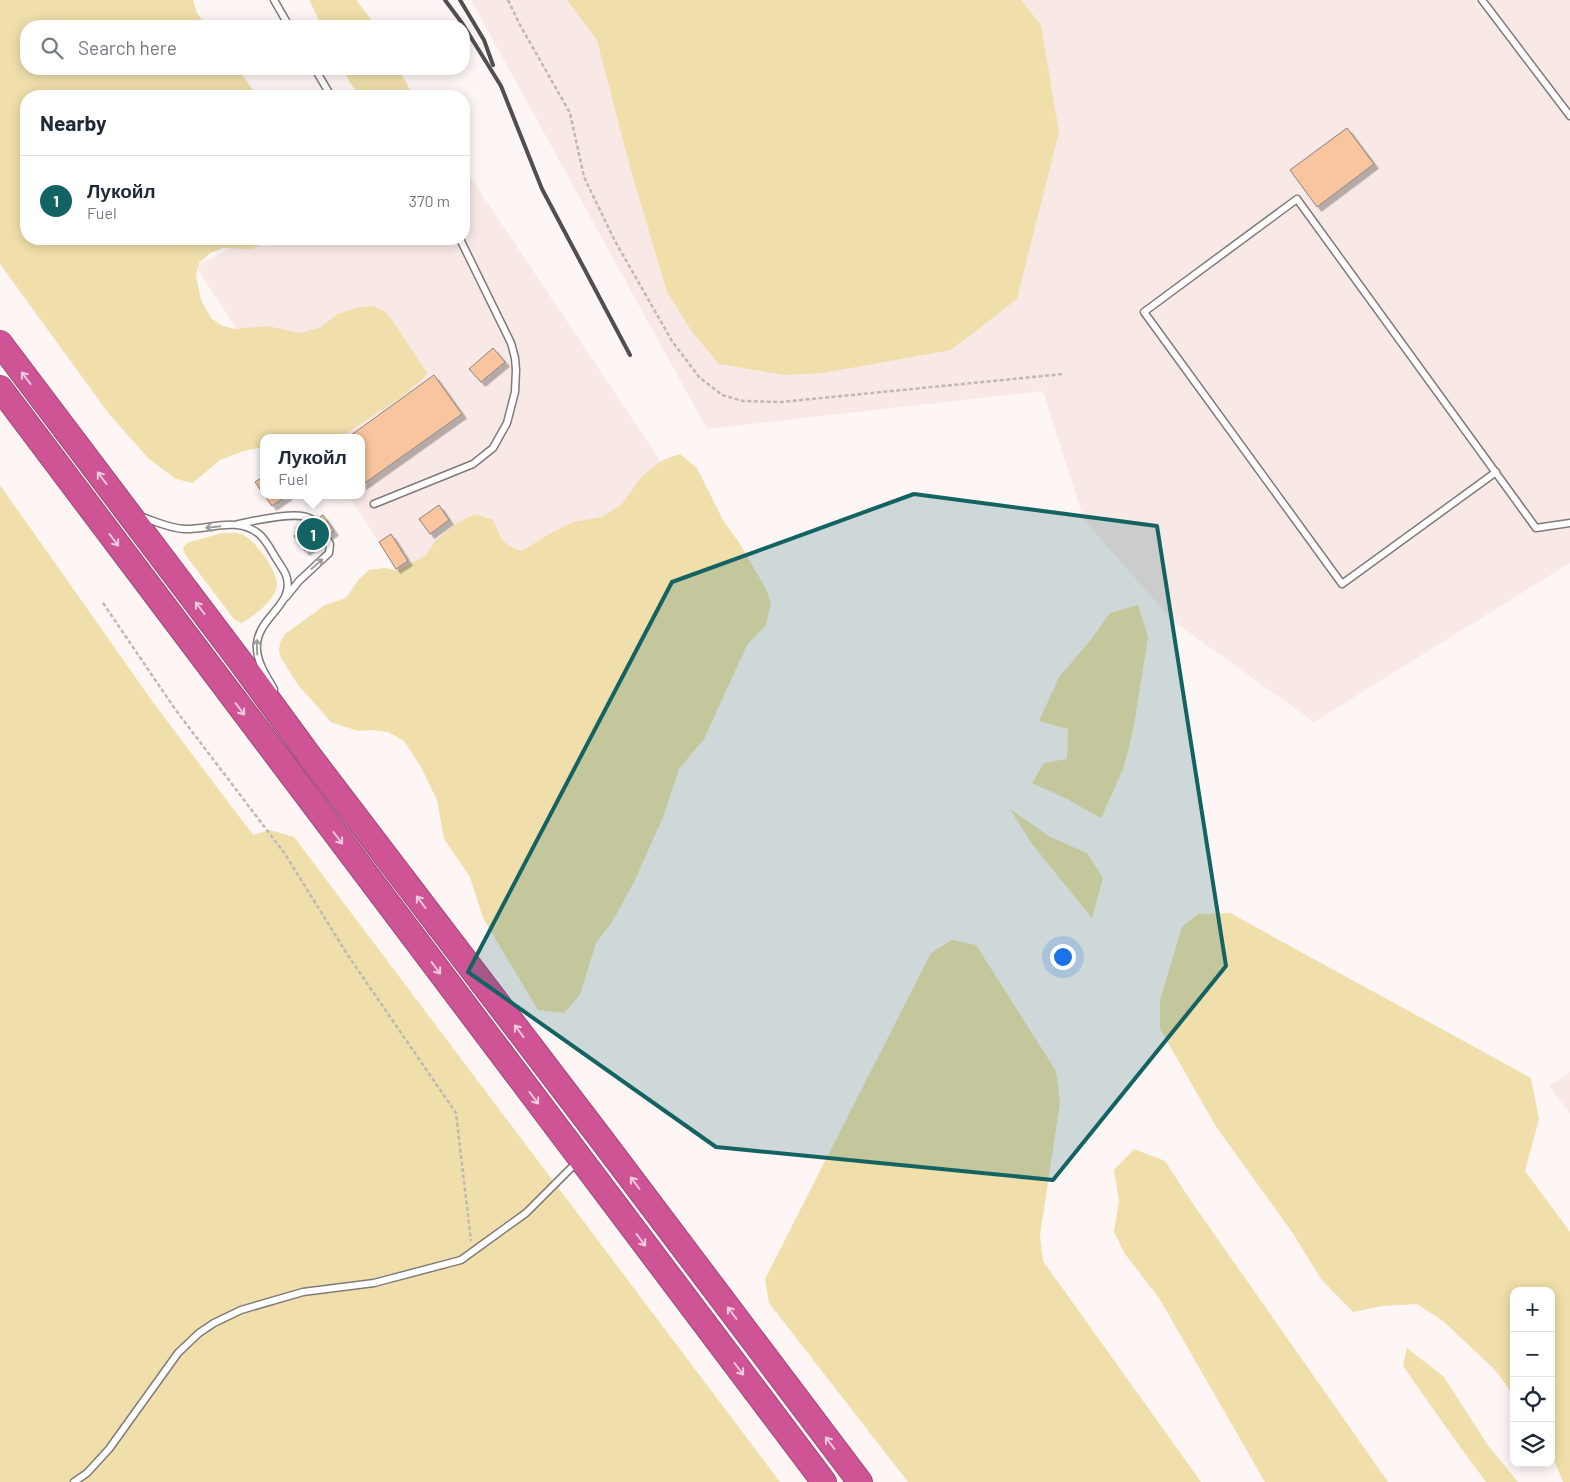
<!DOCTYPE html>
<meta charset="utf-8">
<style>
:root{--surface:#fff;--page:#f2f2f3;--text:#1f2937;--muted:#747a83;--line:#e0e1e3;--accent:#136362}
body{margin:0;font-family:Barlow,sans-serif;background:var(--page);color:var(--text)}
.controls{position:absolute;right:15px;bottom:15px;display:grid;overflow:hidden;border-radius:10px;box-shadow:0 2px 12px #0003}
.controls button{width:45px;height:45px;display:grid;place-items:center;padding:0;border:0;border-bottom:1px solid var(--line);background:var(--surface);color:var(--text);font:25px sans-serif}
.you{position:absolute;left:1062px;top:956px;width:18px;height:18px;margin:-12px;border:4px solid #fff;border-radius:50%;background:#1a73e8;box-shadow:0 0 0 8px #1a73e833}
.badge{display:grid;place-items:center;width:32px;height:32px;border-radius:50%;background:var(--accent);color:#fff;font-size:16px;font-weight:700}
.pin{position:absolute;translate:-50% -50%;border:2px solid #fff;box-shadow:0 1px 5px #0006}
.popup{position:absolute;left:260px;top:434px;width:105px;height:65px;box-sizing:border-box;display:grid;place-content:center;border-radius:10px;background:var(--surface);filter:drop-shadow(0 1px 4px #0005);font-size:16px;white-space:nowrap;color:var(--muted)}
.popup b{font-size:19px;color:var(--text)}
.popup::after{content:'';position:absolute;left:50%;top:100%;margin-left:-10px;border:10px solid transparent;border-top-color:var(--surface)}
.list{margin:0;padding:0;list-style:none}
h2{display:flex;justify-content:space-between;align-items:center;height:65px;margin:0;padding:0 20px;font-size:21px}
h2 small{font-size:16px;font-weight:400;color:var(--muted)}
.list li{display:grid;grid-template-columns:32px 1fr auto;gap:15px;align-items:center;box-sizing:border-box;height:90px;padding:0 20px;border-top:1px solid var(--line)}
.list b{display:block;font-size:19px;white-space:nowrap}
.list p{margin:0;font-size:16px;white-space:nowrap;color:var(--muted)}
.list em{font-size:16px;font-style:normal;color:var(--muted)}
.icon{flex:none;width:28px;height:28px;fill:none;stroke:currentColor;stroke-width:2;stroke-linecap:round;stroke-linejoin:round}
.map{position:relative;flex:none;width:1570px;height:1482px;overflow:hidden}
.search{position:absolute;background:var(--surface);box-shadow:0 2px 12px #0003;left:20px;top:20px;width:450px;height:55px;display:flex;align-items:center;gap:12px;box-sizing:border-box;padding:0 18px;border-radius:20px;color:var(--muted);font-size:19px}
.panel{position:absolute;background:var(--surface);box-shadow:0 2px 12px #0003;left:20px;top:90px;width:450px;height:155px;border-radius:20px}
.map>svg:first-child{display:block}
</style>
<div class="map">
<svg width="1570" height="1482" viewBox="0 0 1570 1482">
<defs>
<filter id="shadow"><feDropShadow dx="4.5" dy="4.5" stdDeviation="0" flood-color="#0004"/></filter>
</defs>
<rect width="100%" height="100%" fill="#fdf6f5"/>
<g fill="#f8e8e6">
<path d="M471,0H1570V563L1314,722L1173,621L1084,520L1043,391L707,429Z"/>
<path d="M464,168L672,478L430,619L348,495H362V438H308L196,267L234,246H269L286,239H464Z"/>
<path d="M1570,1072V1114L1549,1086Z"/>
</g>
<g fill="#f0dfaa">
<path d="M0,0H193L197,13L207,26H26V69H238L257,96H26V239H277L250,249L223,248L210,253L199,263L196,276L201,300L211,318L222,326L236,329L267,326L300,333L321,327L338,314L356,308L373,306L384,311L392,320L427,373L424,378L399,399L339,438H264V447L244,451L220,460L193,483L176,479L149,459L109,414L0,264Z"/>
<path d="M309,0H356L368,15L375,26H322Z"/>
<path d="M567,0H1021L1041,25L1059,132L1017,299L951,350L823,373L784,375L719,364L693,333L667,292L630,167L597,40Z"/>
<path d="M343,69H399L413,96H361L350,83Z"/>
<path d="M680,454L697,468L723,520L740,544L766,589L771,603L766,625L747,645L704,739L679,769L663,817L634,882L612,922L596,943L580,995L564,1013L538,1010L483,918L470,877L444,839L437,800L421,767L404,741L388,732L372,730L358,731L331,722L298,685L281,658L279,651L280,643L285,634L325,605L346,598L359,579L369,570L384,568L397,570L411,563L426,555L436,540L454,525L475,514L493,520C501,538 501,545 522,551L551,533L573,522L602,517L622,504L642,476L663,460Z"/>
<path d="M0,485L155,705L253,835L270,830L294,837L780,1482H0Z"/>
<path d="M222,533C228,533 235,532 241,534C254,538 277,570 277,584C277,598 254,617 241,623L234,619L184,553L183,548L187,543Z"/>
<path d="M1138,605L1148,637L1133,731L1124,767L1101,818L1065,798L1032,783L1044,763L1067,759L1068,729L1039,721L1059,677L1090,641L1110,613Z"/>
<path d="M1010,809L1050,837L1087,853L1103,878L1092,918L1032,844Z"/>
<path d="M1230,913L1531,1078L1539,1119L1525,1171L1570,1232V1482H1563L1551,1453V1291H1514V1395L1495,1370L1443,1321L1417,1304L1382,1306L1353,1312L1321,1279L1292,1232L1217,1128L1160,1029V1000L1182,927L1198,914Z"/>
<path d="M952,940L976,945L1056,1071L1060,1102L1040,1236L1043,1261L1201,1482H908L769,1303L765,1279L931,953Z"/>
<path d="M1134,1149L1165,1161L1191,1201L1388,1482H1265L1159,1298L1125,1254L1114,1232L1119,1201L1114,1170Z"/>
<path d="M1407,1348L1444,1377L1487,1444L1518,1482H1486L1458,1444L1403,1366Z"/>
</g>
<g fill="#f9c59e" stroke="#88837f" filter="url(#shadow)">
<path d="M1347,128L1374,164L1317,207L1290,170Z"/>
<path d="M493,348L505,362L481,382L469,369Z"/>
<path d="M434,375L462,414L362,485V438H347Z"/>
<path d="M264,476V495L255,482Z"/>
<path d="M264,495H288L272,506Z"/>
<path d="M439,505L449,520L430,534L419,519Z"/>
<path d="M323,515L334,531L305,551L294,536Z"/>
<path d="M391,534L408,561L396,569L379,542Z"/>
</g>
<g fill="none" stroke-linecap="round" stroke-linejoin="round">
<g stroke="#807a79" stroke-width="9">
<g id="lane">
<path d="M274,0L289,26"/>
<path d="M1482,0L1570,116"/>
<path d="M315,69L331,96"/>
<path d="M1496,472L1342,584L1144,312L1297,199L1536,528L1570,523"/>
<path d="M374,504L473,464L493,448L507,423L515,392L516,370L515,358L511,343L460,239"/>
<path d="M140,516C154,521 168,528 184,529C208,530 237,516 259,534C265,539 270,548 274,555C278,562 283,568 286,575C297,606 254,617 257,650C258,664 267,677 274,689"/>
<path d="M238,524C254,521 298,510 311,519C319,524 325,536 330,544L329,553L299,581L286,597"/>
<path d="M74,1482L87,1473L109,1449L178,1353L199,1333L214,1323L241,1310L303,1292L374,1283L461,1260L526,1213L578,1161"/>
</g>
</g>
<g stroke="#9b4b75" stroke-width="26">
<g id="highway">
<path d="M0,343L240,661L308,754L602,1140L860,1482"/>
<path d="M0,388L824,1482"/>
</g>
</g>
<g stroke="#beb8b7" stroke-width="2.5" stroke-dasharray="4 2.5" stroke-linecap="butt">
<path d="M508,0L520,25L570,113L584,177L615,241L672,341L699,377L722,395L743,401L781,402L1063,374"/>
<path d="M103,603L175,709L285,854L347,954L456,1113L471,1241"/>
</g>
<use href="#lane" stroke="#fff" stroke-width="6"/>
<use href="#highway" stroke="#ce5495" stroke-width="24"/>
<g stroke="#514e4e" stroke-width="4">
<path d="M445,0L462,23L501,86L542,189L630,355"/>
<path d="M460,0L484,40L493,65"/>
</g>
</g>
<defs><path id="oneway-shaft" d="M-6 0H5M1.5-3L5.5 0L1.5 3" fill="none" stroke-width="1.6" stroke-linecap="round" stroke-linejoin="round" transform="scale(1.25)"/></defs>
<g stroke="#f0ccdf">
<use href="#oneway-shaft" transform="translate(26 378) rotate(-127)"/>
<use href="#oneway-shaft" transform="translate(102 478) rotate(-127)"/>
<use href="#oneway-shaft" transform="translate(114 540) rotate(53)"/>
<use href="#oneway-shaft" transform="translate(200 608) rotate(-127)"/>
<use href="#oneway-shaft" transform="translate(240 709) rotate(53)"/>
<use href="#oneway-shaft" transform="translate(338 838) rotate(53)"/>
<use href="#oneway-shaft" transform="translate(421 902) rotate(-127)"/>
<use href="#oneway-shaft" transform="translate(436 968) rotate(53)"/>
<use href="#oneway-shaft" transform="translate(519 1031) rotate(-127)"/>
<use href="#oneway-shaft" transform="translate(534 1098) rotate(53)"/>
<use href="#oneway-shaft" transform="translate(635 1183) rotate(-127)"/>
<use href="#oneway-shaft" transform="translate(641 1240) rotate(53)"/>
<use href="#oneway-shaft" transform="translate(732 1313) rotate(-127)"/>
<use href="#oneway-shaft" transform="translate(739 1369) rotate(53)"/>
<use href="#oneway-shaft" transform="translate(830 1443) rotate(-127)"/>
</g>
<g stroke="#9e9c9c">
<use href="#oneway-shaft" transform="translate(213 527) rotate(174)"/>
<use href="#oneway-shaft" transform="translate(317 564) rotate(-41)"/>
<use href="#oneway-shaft" transform="translate(257 647) rotate(-92)"/>
</g>
<path fill="#136362" fill-opacity="0.2" stroke="#136362" stroke-width="4" stroke-linejoin="round" d="M914,494L1157,526L1226,966L1053,1180L716,1147L468,972L672,582Z"/>
</svg>
<div class="controls">
<button>+</button>
<button>−</button>
<button><svg class="icon" aria-label="locate" viewBox="0 0 24 24"><circle cx="12" cy="12" r="6"/><path d="M12 2v4M12 18v4M2 12h4M18 12h4"/></svg></button>
<button><svg class="icon" aria-label="layers" viewBox="0 0 24 24"><path d="M12 4l9 5-9 5-9-5zM3 14l9 5 9-5"/></svg></button>
</div>
<div class="you"></div>
<div class="pin badge" style="left:313px;top:534px">1</div>
<div class="popup"><b>Лукойл</b>Fuel</div>
<div class="search"><svg class="icon" aria-label="search" viewBox="0 0 24 24"><circle cx="10" cy="10" r="6"/><path d="M15 15l6 6"/></svg>Search here</div>
<section class="panel">
<h2>Nearby<small></small></h2>
<ul class="list">
<li><span class="badge">1</span><div><b>Лукойл</b><p>Fuel</p></div><em>370 m</em></li>
</ul>
</section>
</div>
